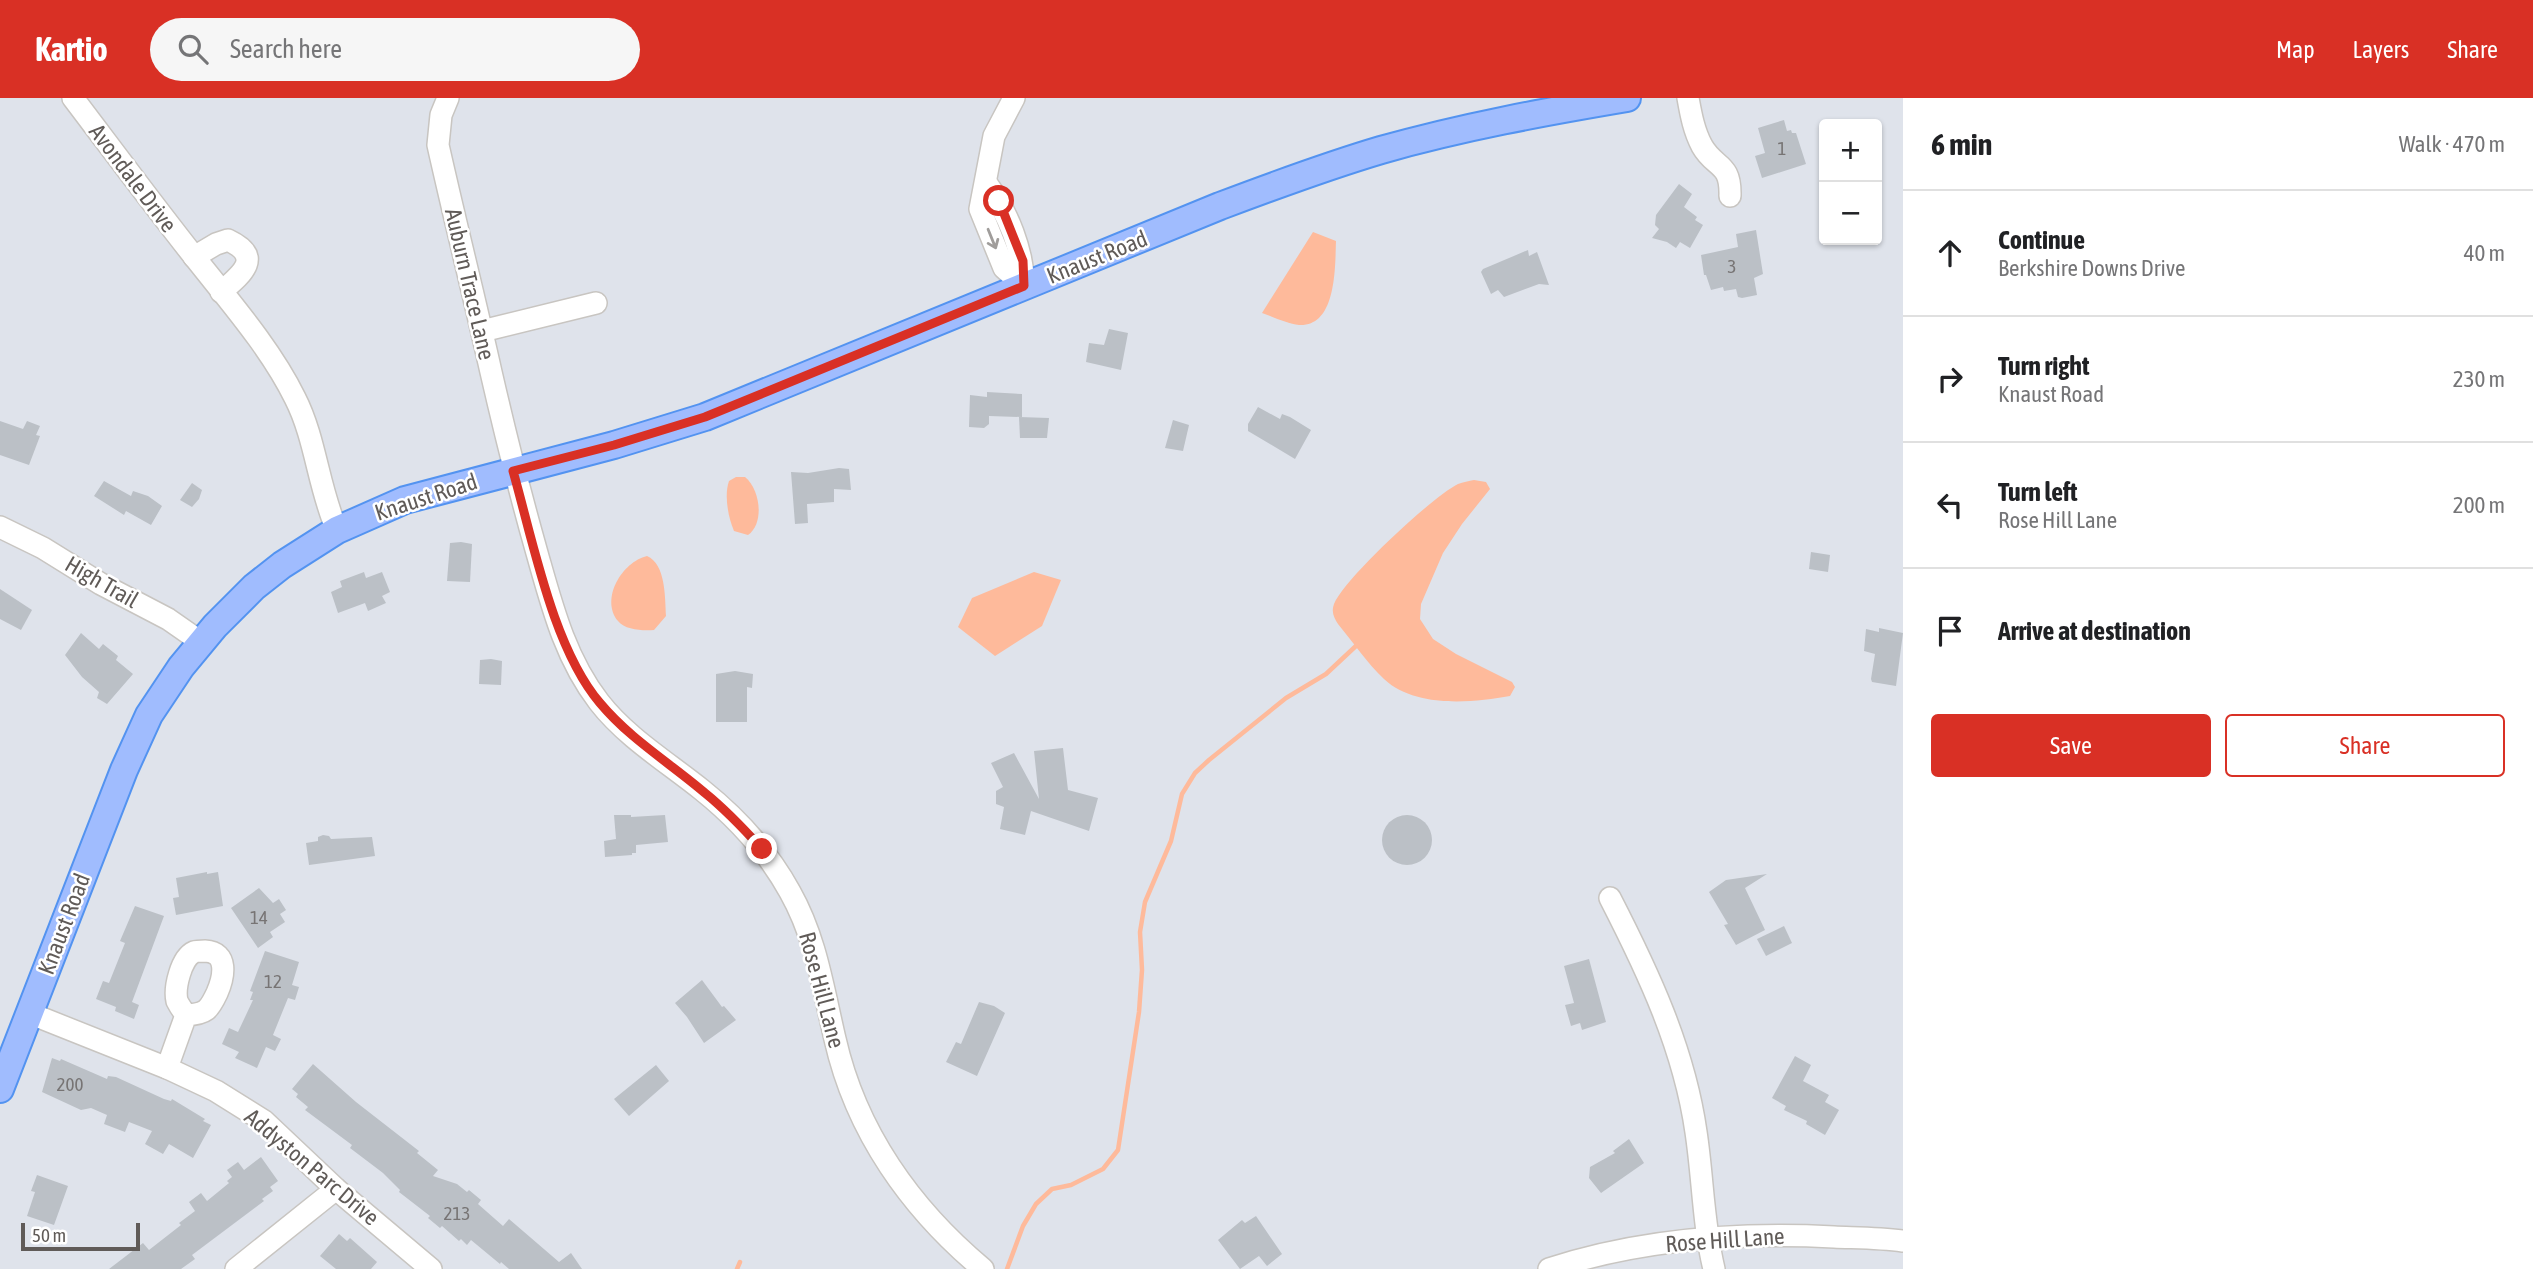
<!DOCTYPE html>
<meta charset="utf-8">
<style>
:root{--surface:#fff;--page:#f6f6f6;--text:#202124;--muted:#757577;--line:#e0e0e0;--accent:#d93025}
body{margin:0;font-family:"Asap Condensed",sans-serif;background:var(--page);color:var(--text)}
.controls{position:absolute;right:21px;top:21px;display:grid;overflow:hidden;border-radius:7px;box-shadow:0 2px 5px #0004}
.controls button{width:63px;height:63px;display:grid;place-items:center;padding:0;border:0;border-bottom:2px solid var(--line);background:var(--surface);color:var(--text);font:35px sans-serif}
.scale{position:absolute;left:21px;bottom:18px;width:119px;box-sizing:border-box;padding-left:7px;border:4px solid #605b58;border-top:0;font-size:19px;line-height:24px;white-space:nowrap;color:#605b58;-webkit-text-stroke:5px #fff;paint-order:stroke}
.stop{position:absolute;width:21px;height:21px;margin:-16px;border:5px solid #d93025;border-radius:50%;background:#fff}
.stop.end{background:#d93025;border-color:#fff;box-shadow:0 2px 7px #0008}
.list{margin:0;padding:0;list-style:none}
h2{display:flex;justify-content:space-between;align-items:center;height:91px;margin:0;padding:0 28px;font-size:30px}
h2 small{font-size:23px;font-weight:400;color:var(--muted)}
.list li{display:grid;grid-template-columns:46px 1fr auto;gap:21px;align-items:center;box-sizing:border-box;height:126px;padding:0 28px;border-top:2px solid var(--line)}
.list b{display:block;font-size:26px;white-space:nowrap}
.list p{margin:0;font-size:23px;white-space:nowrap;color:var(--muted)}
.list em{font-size:23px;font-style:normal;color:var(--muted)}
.actions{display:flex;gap:14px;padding:21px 28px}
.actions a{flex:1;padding:16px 0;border:2px solid var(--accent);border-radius:7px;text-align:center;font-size:24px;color:var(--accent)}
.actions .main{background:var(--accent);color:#fff}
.icon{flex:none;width:38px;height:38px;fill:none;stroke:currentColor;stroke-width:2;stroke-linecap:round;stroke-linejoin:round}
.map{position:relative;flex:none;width:1903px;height:1171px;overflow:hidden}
header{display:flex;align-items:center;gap:42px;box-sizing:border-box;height:98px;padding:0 35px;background:var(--accent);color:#fff}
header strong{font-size:33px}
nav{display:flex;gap:38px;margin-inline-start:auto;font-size:24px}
.search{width:490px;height:63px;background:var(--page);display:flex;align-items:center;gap:18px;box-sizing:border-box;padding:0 24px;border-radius:38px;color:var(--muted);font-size:26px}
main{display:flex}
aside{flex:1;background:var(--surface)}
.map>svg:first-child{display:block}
</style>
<header>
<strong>Kartio</strong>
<div class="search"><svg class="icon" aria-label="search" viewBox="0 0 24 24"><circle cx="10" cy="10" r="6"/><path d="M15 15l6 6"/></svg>Search here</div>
<nav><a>Map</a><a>Layers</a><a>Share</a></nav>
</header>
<main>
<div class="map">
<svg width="1903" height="1171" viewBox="0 0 1903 1171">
<rect width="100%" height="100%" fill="#dfe3eb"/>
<g fill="#feba9b">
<path d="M1313,134L1336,143C1335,168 1337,229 1299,227C1288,226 1273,219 1262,215Z"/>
<path d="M736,379H745C760,391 765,425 748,437L734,433C728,419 724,397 729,383Z"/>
<path d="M1474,382L1486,384L1490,391L1462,426L1443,455L1421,506L1420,521L1433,541L1456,556L1512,584L1515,589L1510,598C1471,605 1415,610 1384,581C1367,565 1353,544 1338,526C1334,520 1331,514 1334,506C1344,481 1432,399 1458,386C1463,384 1469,383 1474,382Z"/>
<path d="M647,458C666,466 665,500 666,518L654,532C643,533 625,532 618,523C600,501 622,464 647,458Z"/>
<path d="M1034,474L1061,482L1042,528L995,558L958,529L972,500Z"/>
</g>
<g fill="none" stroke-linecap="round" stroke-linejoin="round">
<g stroke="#feba9b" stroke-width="4.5">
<path d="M737,1171L740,1164"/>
<path d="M1007,1171L1023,1128L1036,1106L1052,1091L1071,1087L1103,1071L1118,1052L1139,914L1142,872L1140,834L1145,804L1171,743L1182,696L1195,675L1209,662L1286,600L1326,576L1357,547"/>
</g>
</g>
<g fill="#bbc0c6">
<path d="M1784,22L1787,33L1791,32L1792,35H1796L1806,66L1762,80L1755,58L1765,55L1758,30Z"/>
<path d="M1679,86L1692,96L1684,109L1697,119L1695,122L1703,127L1690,150L1680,144L1676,150L1667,144L1652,140L1659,131L1655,127L1656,117Z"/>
<path d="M1756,132L1763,176L1754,180L1757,197L1742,200L1738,199L1736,191L1724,193L1723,189L1711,192L1706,177H1704L1701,157L1738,149L1736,136Z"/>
<path d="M1528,152L1529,158L1537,154L1549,187L1539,186L1504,199L1498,192L1491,196L1481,174L1483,171Z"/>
<path d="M1109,231L1128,235L1121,272L1086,264L1089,245L1104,247Z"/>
<path d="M987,294L1022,296V319L989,318V326L984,330L969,329L970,297L987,299Z"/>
<path d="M1258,309L1280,321L1282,316L1290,319L1311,332L1295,361L1248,333V326Z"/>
<path d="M1019,319L1049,320L1047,340H1020Z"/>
<path d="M1173,322L1189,327L1183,353L1165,350Z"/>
<path d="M0,323L23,331L27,323L40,328L36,337L40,338L29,367L0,357Z"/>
<path d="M839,370L849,371L851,392L834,391V404L807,406L808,425L795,426L791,374L808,375Z"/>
<path d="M104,383L131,398L133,393L148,398L162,408L151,427L126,413L124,417L94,398Z"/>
<path d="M192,385L202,392L199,401L192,409L180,402Z"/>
<path d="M461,444L472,446L470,484L447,483L450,445Z"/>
<path d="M1811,454L1830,457L1828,474L1809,471Z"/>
<path d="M364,474L366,480L382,474L390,494L382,498L386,505L368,513L365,505L338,515L331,494L342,489L340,483Z"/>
<path d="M0,491L32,512L21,532L0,521Z"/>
<path d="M1879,530L1903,535L1896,588L1872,584L1871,581L1875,556L1864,553L1866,531L1879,534Z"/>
<path d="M81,535L99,551L103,546L118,558L116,562L133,576L107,606L97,600L99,594L82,579L65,557Z"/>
<path d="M491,561L502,563L501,587L479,586L480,562Z"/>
<path d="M735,573L753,576L752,590L747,589V624H716V576Z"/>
<path d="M1063,650L1068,692L1098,700L1089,733L1031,713L1025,737L1000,731L1004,709L996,706V693L1003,689L991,665L1014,655L1039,701L1034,653Z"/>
<circle cx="1407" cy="742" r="25"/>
<path d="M614,717H631V719L665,717L668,744L636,747V755H632V757L605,759L604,743L616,741Z"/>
<path d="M323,737L329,738L331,741L372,739L375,758L309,767L306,745L318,743V739Z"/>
<path d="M207,774V776L218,774L223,808L176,817L173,800L179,799L176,780Z"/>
<path d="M1767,776L1745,790L1765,832L1736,847L1724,827L1728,826L1709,794L1726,782Z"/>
<path d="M259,790L273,805L279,801L286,812L280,816L285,824L270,834L273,839L258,850L231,810Z"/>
<path d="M135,808L164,818L132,904L139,907L134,921L115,913L116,909L96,901L103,883L109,885L125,845L120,843Z"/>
<path d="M1784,828L1792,845L1766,858L1757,841Z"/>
<path d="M265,853L299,864L292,887L299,889L295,902L288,900L273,937L281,941L275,953L266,949L257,970L235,960L239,954L222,946L229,930L238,934L253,902H250L253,894L250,893Z"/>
<path d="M1589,861L1606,924L1582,932L1580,925L1571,928L1565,907L1574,905L1564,868Z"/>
<path d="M702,882L722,909L724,908L736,922L704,945L687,919L675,905Z"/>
<path d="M979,904L994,908L1005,915L977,978L946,964L956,944L961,946Z"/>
<path d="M1795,958L1811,967L1803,983L1829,997L1825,1004L1839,1012L1825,1037L1806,1026L1807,1023L1784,1012L1786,1008L1772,1000Z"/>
<path d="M52,960L60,963L61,961L107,981L108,978L116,979L164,1001L171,1003L172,1001L205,1021L203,1023L211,1027L193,1060L169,1046L163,1056L145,1046L152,1033L129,1024L125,1034L104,1026L107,1017L91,1010L81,1012L42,994Z"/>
<path d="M313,966L356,1004L419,1053L417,1055L438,1072L433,1078L457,1086L467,1094L469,1092L481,1102L478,1106L503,1128L509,1121L559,1164L571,1155L582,1171H509L501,1164L500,1166L471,1142L467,1147L461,1141L459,1143L442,1128L440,1130L428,1120L430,1118L399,1094L400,1092L383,1075L350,1050L352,1047L305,1012L308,1009L296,999L298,996L292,991Z"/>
<path d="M656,967L669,983L629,1018L614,1001Z"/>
<path d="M1629,1041L1644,1065L1601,1095L1589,1080L1590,1069L1615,1055L1613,1053Z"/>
<path d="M261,1059L278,1083L270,1089L273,1093L262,1101L264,1103L192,1157L195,1161L181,1171H109L143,1145L149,1152L181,1127L179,1125L195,1113L189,1104L201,1095L207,1103L229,1085L227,1083L232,1079L227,1072L238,1064L244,1072Z"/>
<path d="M37,1077L68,1088L54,1127L27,1118L35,1094L31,1093Z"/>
<path d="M1256,1118L1282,1156L1267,1168L1259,1158L1240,1171L1218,1142L1242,1122L1245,1125Z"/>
<path d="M339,1136L347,1143L350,1140L377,1164L371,1171H336L320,1158Z"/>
</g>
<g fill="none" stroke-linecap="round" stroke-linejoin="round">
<g stroke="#c8c5c1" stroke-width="24">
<g id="minor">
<path d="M73,0C114,54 154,108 196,161C230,204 271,251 295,300C316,341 318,389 337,432"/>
<path d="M448,0L441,17L438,47C455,123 474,198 491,274C505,335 520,395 537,455C552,508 565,560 599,604C626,639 667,664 702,692C737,720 768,754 790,794C816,840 823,890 835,941C856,1034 911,1111 983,1171"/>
<path d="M1014,0L994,38L980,111L1004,170L1024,188"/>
<path d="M1688,0C1691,17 1694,33 1702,48C1715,71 1731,64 1730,98"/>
<path d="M987,86C1008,115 1023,152 1024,188"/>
<path d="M194,159L216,146L228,142C264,159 242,176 221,194"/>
<path d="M482,233L596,205"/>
<path d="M0,429L43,450L101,486L168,521L201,544"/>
<path d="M1610,800C1648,874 1684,950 1696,1034C1703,1080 1703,1126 1714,1171"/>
<path d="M29,915L167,970L216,993L264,1023L336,1091L431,1171"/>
<path d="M167,970L186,917C183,913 179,907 177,903C174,890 181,860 194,854C197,853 202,853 205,853C229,854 224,879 217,895C209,912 206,916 186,917"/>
<path d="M236,1171L336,1091"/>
<path d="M1549,1171C1641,1141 1738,1134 1834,1139C1857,1140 1880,1140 1903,1143"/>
</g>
</g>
<g stroke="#5393f0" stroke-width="30">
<path id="major" d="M0,991L124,672L149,617L181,569L215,528L254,489L282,467L337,432L405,402L614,347L705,319L1220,108C1273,88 1327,68 1381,52C1462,29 1544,14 1627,0"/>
</g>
<use href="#minor" stroke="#fff" stroke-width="21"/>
<use href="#major" stroke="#a0bcfe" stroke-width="26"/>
</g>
<defs><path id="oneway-shaft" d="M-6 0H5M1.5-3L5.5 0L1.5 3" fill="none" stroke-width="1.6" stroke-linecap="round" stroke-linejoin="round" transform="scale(1.75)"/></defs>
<use stroke="#a09d9b" href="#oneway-shaft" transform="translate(992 141) rotate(68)"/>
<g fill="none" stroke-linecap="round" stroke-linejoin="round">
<path stroke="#d93025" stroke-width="9" d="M762,751C744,731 726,712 705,695C670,665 630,641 600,605C553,550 533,443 513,373L614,347L705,319L1024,188L1023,163L999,103"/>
</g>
<g text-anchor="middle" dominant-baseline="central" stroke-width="5" stroke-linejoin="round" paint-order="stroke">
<g font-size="19" fill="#777474">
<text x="1782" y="50">1</text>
<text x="1732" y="168">3</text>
<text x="259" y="819">14</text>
<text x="273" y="883">12</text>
<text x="70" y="986">200</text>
<text x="457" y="1115">213</text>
</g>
<g font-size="23" fill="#605b58" stroke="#fff">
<text transform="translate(133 80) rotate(53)">Avondale Drive</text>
<text transform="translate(1097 159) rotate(-22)">Knaust Road</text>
<text transform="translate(470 186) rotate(77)">Auburn Trace Lane</text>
<text transform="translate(426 399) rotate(-18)">Knaust Road</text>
<text transform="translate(102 484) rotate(30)">High Trail</text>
<text transform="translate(64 826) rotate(-69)">Knaust Road</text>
<text transform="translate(822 892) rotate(75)">Rose Hill Lane</text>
<text transform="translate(312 1069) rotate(40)">Addyston Parc Drive</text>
<text transform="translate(1725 1142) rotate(-4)">Rose Hill Lane</text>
</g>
</g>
</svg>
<div class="controls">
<button>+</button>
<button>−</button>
</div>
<div class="scale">50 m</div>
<div class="stop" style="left:999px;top:103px"></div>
<div class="stop end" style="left:762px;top:751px"></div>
</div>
<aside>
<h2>6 min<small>Walk · 470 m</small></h2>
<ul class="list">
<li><svg class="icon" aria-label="ahead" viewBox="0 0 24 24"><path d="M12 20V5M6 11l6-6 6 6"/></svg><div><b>Continue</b><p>Berkshire Downs Drive</p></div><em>40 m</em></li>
<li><svg class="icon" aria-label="right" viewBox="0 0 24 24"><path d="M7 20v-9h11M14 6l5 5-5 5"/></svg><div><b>Turn right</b><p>Knaust Road</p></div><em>230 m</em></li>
<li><svg class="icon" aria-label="left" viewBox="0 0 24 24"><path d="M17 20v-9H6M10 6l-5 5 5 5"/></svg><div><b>Turn left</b><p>Rose Hill Lane</p></div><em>200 m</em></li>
<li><svg class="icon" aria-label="arrive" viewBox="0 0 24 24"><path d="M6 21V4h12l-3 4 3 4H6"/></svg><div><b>Arrive at destination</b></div></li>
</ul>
<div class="actions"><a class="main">Save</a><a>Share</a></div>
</aside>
</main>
